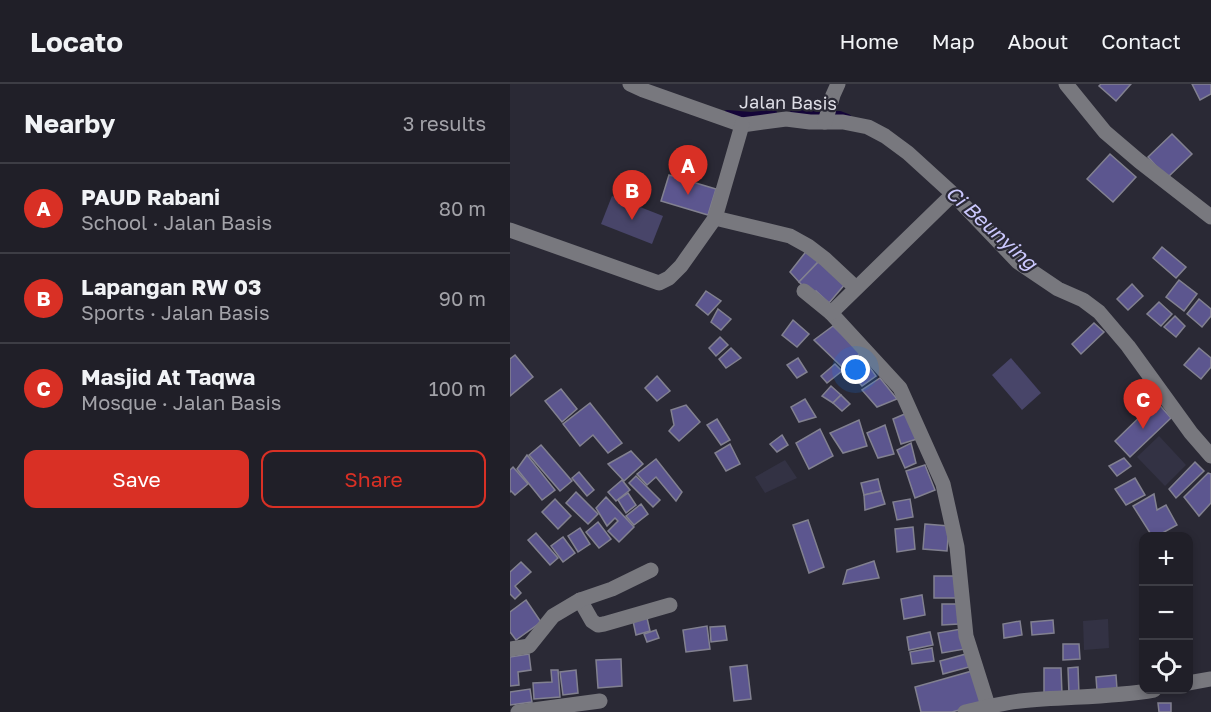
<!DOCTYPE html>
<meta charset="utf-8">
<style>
:root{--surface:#201f28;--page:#282730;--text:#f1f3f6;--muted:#a2a2a8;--line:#3d3d45;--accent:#d93025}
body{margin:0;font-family:"Golos Text",sans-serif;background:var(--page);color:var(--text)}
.controls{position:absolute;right:18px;bottom:18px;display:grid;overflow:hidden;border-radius:12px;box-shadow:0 3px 9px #0003}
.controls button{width:54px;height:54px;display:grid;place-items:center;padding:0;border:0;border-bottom:2px solid var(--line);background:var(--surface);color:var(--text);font:30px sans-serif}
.you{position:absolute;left:346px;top:286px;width:21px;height:21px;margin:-15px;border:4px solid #fff;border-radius:50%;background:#1a73e8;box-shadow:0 0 0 9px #1a73e833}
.badge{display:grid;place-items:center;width:39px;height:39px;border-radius:50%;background:var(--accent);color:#fff;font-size:20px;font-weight:700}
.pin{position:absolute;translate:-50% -50px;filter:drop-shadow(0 2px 3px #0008)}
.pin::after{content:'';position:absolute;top:32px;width:21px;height:18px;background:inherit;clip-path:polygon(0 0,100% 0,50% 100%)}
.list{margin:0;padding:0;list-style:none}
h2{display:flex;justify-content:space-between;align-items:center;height:78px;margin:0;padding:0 24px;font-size:26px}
h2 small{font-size:20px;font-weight:400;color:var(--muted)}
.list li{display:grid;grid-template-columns:39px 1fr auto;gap:18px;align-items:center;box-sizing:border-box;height:90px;padding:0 24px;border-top:2px solid var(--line)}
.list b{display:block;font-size:22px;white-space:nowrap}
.list p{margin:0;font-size:20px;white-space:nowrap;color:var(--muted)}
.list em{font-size:20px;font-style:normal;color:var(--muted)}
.actions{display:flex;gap:12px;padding:18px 24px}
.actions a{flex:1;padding:14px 0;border:2px solid var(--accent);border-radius:12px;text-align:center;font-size:21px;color:var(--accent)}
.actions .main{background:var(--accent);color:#fff}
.icon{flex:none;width:33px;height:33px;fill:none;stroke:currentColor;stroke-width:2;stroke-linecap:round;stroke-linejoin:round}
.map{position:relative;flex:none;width:701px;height:628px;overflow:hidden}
header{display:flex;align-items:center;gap:36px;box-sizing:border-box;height:84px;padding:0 30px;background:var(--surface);border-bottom:2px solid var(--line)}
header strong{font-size:28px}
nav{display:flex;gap:33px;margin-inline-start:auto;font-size:21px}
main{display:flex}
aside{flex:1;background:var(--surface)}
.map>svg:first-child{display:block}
</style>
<header>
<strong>Locato</strong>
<nav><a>Home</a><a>Map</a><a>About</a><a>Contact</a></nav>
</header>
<main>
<aside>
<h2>Nearby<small>3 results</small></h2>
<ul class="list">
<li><span class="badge">A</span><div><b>PAUD Rabani</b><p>School · Jalan Basis</p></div><em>80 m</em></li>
<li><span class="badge">B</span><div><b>Lapangan RW 03</b><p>Sports · Jalan Basis</p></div><em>90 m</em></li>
<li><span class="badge">C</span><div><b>Masjid At Taqwa</b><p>Mosque · Jalan Basis</p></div><em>100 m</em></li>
</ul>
<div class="actions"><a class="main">Save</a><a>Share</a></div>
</aside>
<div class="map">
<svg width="701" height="628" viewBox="0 0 701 628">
<rect width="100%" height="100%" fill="#2a2935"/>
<g fill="#333244">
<path d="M649,352L676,381L655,402L627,373Z"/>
<path d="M275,376L287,394L255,409L245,393Z"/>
<path d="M598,535L599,564L574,566L573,537Z"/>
</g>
<g fill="#484569">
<path d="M102,112L153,132L142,160L91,140Z"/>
<path d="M501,274L531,309L512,326L482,291Z"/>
</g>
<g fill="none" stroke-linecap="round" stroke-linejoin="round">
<g stroke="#140538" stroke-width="6">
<path d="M217,29L241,31L264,29"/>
<path d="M283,29L330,30L338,33"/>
</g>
</g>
<g fill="#5c568f" stroke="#828190" stroke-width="1.5">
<path d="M591,0H621L606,17L589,2Z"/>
<path d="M682,0H701V10L690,16Z"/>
<path d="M662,50L682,70L657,94L638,73Z"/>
<path d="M600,70L626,93L603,118L577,95Z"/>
<path d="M159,91L206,105L198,131L151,117Z"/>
<path d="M652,163L676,183L666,194L643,174Z"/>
<path d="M298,165L310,176L289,198L280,188Z"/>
<path d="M310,176L336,199L319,219L306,207L301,210L289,198Z"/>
<path d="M669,196L687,210L674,227L656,213Z"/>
<path d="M622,200L633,212L618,226L607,215Z"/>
<path d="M196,207L211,217L198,231L186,221Z"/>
<path d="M689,215L701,225V232L692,243L677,230Z"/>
<path d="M649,218L662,230L651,242L637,230Z"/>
<path d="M208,225L221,235L211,246L201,238Z"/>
<path d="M665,232L675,242L666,253L654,243Z"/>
<path d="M283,236L299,250L287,263L272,251Z"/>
<path d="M584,239L594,248L571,270L562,260Z"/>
<path d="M323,242L351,269L332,283L304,256Z"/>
<path d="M210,253L218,261L206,272L199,264Z"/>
<path d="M221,264L231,274L216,284L209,275Z"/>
<path d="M689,264L701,274V283L691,295L674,281Z"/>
<path d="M5,271L23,293L0,312V275Z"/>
<path d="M288,274L297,288L287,294L277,281Z"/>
<path d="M353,274L366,292L352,302L338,286Z"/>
<path d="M325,280L332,287L317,299L311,292Z"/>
<path d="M147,292L160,307L147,317L135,304Z"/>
<path d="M370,294L387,315L367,323L352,306Z"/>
<path d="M321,302L331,311L323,319L312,312Z"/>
<path d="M51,305L67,325L52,338L35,317Z"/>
<path d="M331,311L340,320L332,327L323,319Z"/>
<path d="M295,315L306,333L289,338L281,323Z"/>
<path d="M646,317L661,334L620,373L605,357Z"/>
<path d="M80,319L112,359L98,369L83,351L70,362L53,340Z"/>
<path d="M176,321L190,338L169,357L159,347L164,341L161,326Z"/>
<path d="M397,329L407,355L391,360L383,335Z"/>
<path d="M207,335L220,356L211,361L197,341Z"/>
<path d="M349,336L357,362L333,369L320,349Z"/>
<path d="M375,341L384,370L368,374L357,349Z"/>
<path d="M310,345L323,372L299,385L286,359Z"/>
<path d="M272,351L278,361L267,368L260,360Z"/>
<path d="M401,359L406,379L395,384L387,366Z"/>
<path d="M220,360L230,380L216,387L205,369Z"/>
<path d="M31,361L62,397L50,407L19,371Z"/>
<path d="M121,367L133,380L114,397L98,380Z"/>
<path d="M17,371L45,406L32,416L7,385Z"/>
<path d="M614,374L621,382L607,392L599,382Z"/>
<path d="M146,375L172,408L166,417L146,393L137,401L127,390Z"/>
<path d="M685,378L694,387L666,414L659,405Z"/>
<path d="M415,381L425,406L405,414L396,387Z"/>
<path d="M3,383L18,400L5,411L1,407L0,408V386Z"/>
<path d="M69,388L84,406L77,412L62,394Z"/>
<path d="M698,389L701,390V419L689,432L674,413Z"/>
<path d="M126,392L150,416L143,423L119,399Z"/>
<path d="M625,394L635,411L616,421L605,405Z"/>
<path d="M368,395L371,407L354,411L351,399Z"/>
<path d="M112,396L120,406L106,417L98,408Z"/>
<path d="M371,407L375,420L355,426L354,411Z"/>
<path d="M66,408L88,430L78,440L56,419Z"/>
<path d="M118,409L126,421L116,429L108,416Z"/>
<path d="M644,410L647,426L656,421L667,441L647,452H642L623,422Z"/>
<path d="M96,413L124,443L109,458L98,447L108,437L105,434L97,442L86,424Z"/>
<path d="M45,415L61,432L48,445L32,428Z"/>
<path d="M400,415L403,433L387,436L383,418Z"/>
<path d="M131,420L138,430L124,441L116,432Z"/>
<path d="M298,436L314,483L299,489L283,441Z"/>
<path d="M88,438L101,455L89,464L76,448Z"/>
<path d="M415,440L439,442L437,467L413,465Z"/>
<path d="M403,443L405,465L387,468L385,445Z"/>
<path d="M70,444L80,460L68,468L58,452Z"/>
<path d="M26,449L48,474L40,481L18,456Z"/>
<path d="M53,453L65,469L53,478L41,462Z"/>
<path d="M364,477L369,494L333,500L337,486Z"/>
<path d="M11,478L21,488L5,502L11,509L5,515L0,510V488Z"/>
<rect x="424" y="492" width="23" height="22"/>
<path d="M412,511L415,531L394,535L391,515Z"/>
<path d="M16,516L31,538L6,556L0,548V528Z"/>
<path d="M432,520H449V540L432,541Z"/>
<path d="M137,534L140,547L126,551L123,537Z"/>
<path d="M543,536L544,549L522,551L521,538Z"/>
<path d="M510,537L512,551L494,554L493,540Z"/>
<path d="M197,542L200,565L176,568L173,546Z"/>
<path d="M215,542L217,556L201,558L200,543Z"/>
<path d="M451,545L455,565L432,569L428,549Z"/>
<path d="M146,546L149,554L137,558L134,550Z"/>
<path d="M420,548L423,561L399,566L397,553Z"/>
<path d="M553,560H569L570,575L553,576Z"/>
<path d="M422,564L424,577L402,580L400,568Z"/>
<path d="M19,570L21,586L8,588L9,601L0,602V573Z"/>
<path d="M456,570L459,583L433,590L430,577Z"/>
<path d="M111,575L112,602L88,604L86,576Z"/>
<path d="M237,581L241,615L224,617L220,583Z"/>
<path d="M568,583L569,610H559L558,584Z"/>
<path d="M534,584H551L552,610L534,611Z"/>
<path d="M41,586H48L50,613L24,615L23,599L42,598Z"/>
<path d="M66,586L68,609L53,611L50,588Z"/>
<path d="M462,587L471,620L442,628H411L405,603Z"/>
<path d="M606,591L607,605L587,607L586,593Z"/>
<path d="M20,605L22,618L0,621V608Z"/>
<path d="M648,619H661V628H649Z"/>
</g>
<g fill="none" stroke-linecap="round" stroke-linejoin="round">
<g stroke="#78787e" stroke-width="15">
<path d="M120,0L133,6L232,41L276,35L300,38H333L358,43L375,52L398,69L443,110L508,178L548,205L573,216L589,228L618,262L681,349L701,372"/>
<path d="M556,0L595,48L629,77L701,133"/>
<path d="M315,38L323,11L328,0"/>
<path d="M205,134L280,152L298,162L315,175L346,204"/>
<path d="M0,146L149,199L159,194L171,182L205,134L232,41"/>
<path d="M294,207L321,229L390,304L433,400L447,463L456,552L480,628"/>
<path d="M321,229L443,110"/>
<path d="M70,516L82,537L88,541L94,540L160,521"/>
<path d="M0,565L19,562L43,532L70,516L102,505L141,486"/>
<path d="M678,599L701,595"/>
<path d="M8,628L90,617"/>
<path d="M455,628C473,624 491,619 510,617C554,612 600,614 644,606"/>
</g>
</g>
<g text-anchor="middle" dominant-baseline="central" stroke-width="4.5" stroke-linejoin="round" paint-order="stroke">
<g font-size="18" fill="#dedee6" stroke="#2a2935">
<text transform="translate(278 18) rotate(1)">Jalan Basis</text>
</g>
<g font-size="20" font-style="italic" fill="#cbc8fd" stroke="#2a2935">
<text transform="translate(482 143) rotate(42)">Ci Beunying</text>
</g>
</g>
</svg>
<div class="controls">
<button>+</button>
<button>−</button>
<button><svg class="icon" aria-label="locate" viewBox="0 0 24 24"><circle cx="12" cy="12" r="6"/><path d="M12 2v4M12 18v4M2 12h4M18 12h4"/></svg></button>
</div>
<div class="you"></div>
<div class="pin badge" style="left:178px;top:111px">A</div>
<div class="pin badge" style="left:122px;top:136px">B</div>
<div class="pin badge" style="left:633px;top:345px">C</div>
</div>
</main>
